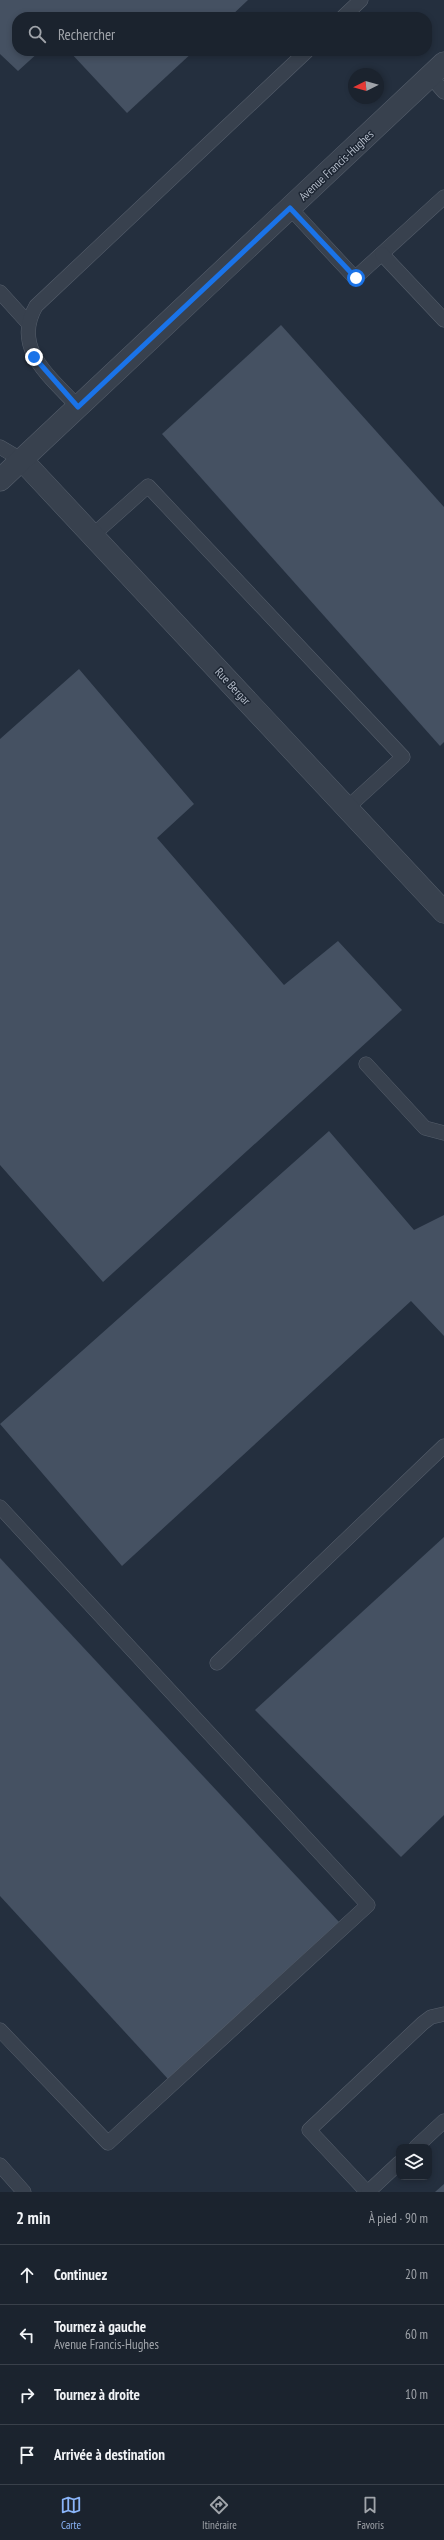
<!DOCTYPE html>
<html lang="fr">
<meta charset="utf-8">
<style>
:root{--surface:#1b232e;--page:#282f3a;--text:#f1f3f6;--muted:#a0a4aa;--line:#39404a;--accent:#8ab4f8}
body{margin:0;font-family:"PT Sans Narrow",sans-serif;background:var(--page);color:var(--text)}
.controls{position:absolute;right:12px;bottom:12px;display:grid;overflow:hidden;border-radius:8px;box-shadow:0 2px 6px #0003}
.controls button{width:36px;height:36px;display:grid;place-items:center;padding:0;border:0;border-bottom:1px solid var(--line);background:var(--surface);color:var(--text);font:20px sans-serif}
.compass{position:absolute;left:348px;top:68px;width:36px;height:36px;border-radius:50%;background:var(--surface);box-shadow:0 2px 6px #0003;rotate:265deg}
.stop{position:absolute;width:12px;height:12px;margin:-9px;border:3px solid #1a73e8;border-radius:50%;background:#fff}
.stop.end{background:#1a73e8;border-color:#fff;box-shadow:0 1px 4px #0008}
.list{margin:0;padding:0;list-style:none}
h2{display:flex;justify-content:space-between;align-items:center;height:52px;margin:0;padding:0 16px;font-size:17px}
h2 small{font-size:13px;font-weight:400;color:var(--muted)}
.list li{display:grid;grid-template-columns:26px 1fr auto;gap:12px;align-items:center;box-sizing:border-box;height:60px;padding:0 16px;border-top:1px solid var(--line)}
.list b{display:block;font-size:15px;white-space:nowrap}
.list p{margin:0;font-size:13px;white-space:nowrap;color:var(--muted)}
.list em{font-size:13px;font-style:normal;color:var(--muted)}
.icon{flex:none;width:22px;height:22px;fill:none;stroke:currentColor;stroke-width:2;stroke-linecap:round;stroke-linejoin:round}
.map{position:relative;flex:none;width:444px;height:2192px;overflow:hidden}
.search{position:absolute;background:var(--surface);box-shadow:0 2px 6px #0003;left:12px;right:12px;top:12px;height:44px;display:flex;align-items:center;gap:10px;box-sizing:border-box;padding:0 14px;border-radius:16px;color:var(--muted);font-size:15px}
.sheet{height:292px;background:var(--surface)}
nav{display:flex;justify-content:space-around;align-items:center;box-sizing:border-box;height:56px;border-top:1px solid var(--line);background:var(--surface);font-size:11px;color:var(--muted)}
nav a{display:grid;justify-items:center;gap:2px}
nav .on{color:var(--accent)}
.map>svg:first-child{display:block}
</style>
<div class="map">
<svg width="444" height="2192" viewBox="0 0 444 2192">
<rect width="100%" height="100%" fill="#242f3e"/>
<g fill="#455162">
<path d="M0,0H248L230,17H17V51H40L18,71L0,54Z"/>
<path d="M69,51H194L127,113Z"/>
<path d="M281,325L444,507V742L440,746L162,434Z"/>
<path d="M79,669L194,804L157,838L284,985L338,941L402,1010L103,1282L0,1165V739Z"/>
<path d="M329,1131L414,1230L444,1215V1336L411,1301L122,1566L0,1424Z"/>
<path d="M444,1537V1815L401,1857L255,1710Z"/>
<path d="M0,1558L340,1923L168,2079L0,1896Z"/>
<path d="M444,2184V2192H435Z"/>
</g>
<g fill="none" stroke-linecap="round" stroke-linejoin="round">
<g stroke="#565f6c" stroke-width="15">
<g id="lane">
<path d="M343,17L361,0"/>
<path d="M430,76L444,92"/>
<path d="M290,208L355,278L444,197"/>
<path d="M382,254L444,320"/>
<path d="M0,292L28,323"/>
<path d="M78,407C52,378 11,349 36,306L307,51"/>
<path d="M0,447L22,460"/>
<path d="M93,535L148,486L403,757L347,808"/>
<path d="M366,1064L425,1128L444,1133"/>
<path d="M0,1507L368,1905L108,2143L0,2030"/>
<path d="M217,1663L444,1446"/>
<path d="M416,2147L444,2121"/>
<path d="M0,2165L24,2192"/>
<path d="M367,2192L309,2130L423,2023L431,2017L444,2014"/>
<path d="M368,2192L399,2163"/>
</g>
</g>
<g stroke="#565f6c" stroke-width="23">
<g id="street">
<path d="M22,460L444,912"/>
<path d="M0,480L444,63"/>
</g>
</g>
<use href="#lane" stroke="#38414e" stroke-width="14"/>
<use href="#street" stroke="#38414e" stroke-width="22"/>
</g>
<g fill="none" stroke-linecap="round" stroke-linejoin="round">
<path stroke="#1a73e8" stroke-width="5" d="M34,357L78,407L290,208L356,278"/>
</g>
<g text-anchor="middle" dominant-baseline="central" stroke-width="3" stroke-linejoin="round" paint-order="stroke">
<g font-size="12" fill="#b4bcc9" stroke="#1d2633">
<text transform="translate(336 165) rotate(-43)">Avenue Francis-Hughes</text>
<text transform="translate(233 686) rotate(47)">Rue Bergar</text>
</g>
</g>
</svg>
<div class="controls">
<button><svg class="icon" aria-label="layers" viewBox="0 0 24 24"><path d="M12 4l9 5-9 5-9-5zM3 14l9 5 9-5"/></svg></button>
</div>
<svg class="compass" viewBox="-18 -18 36 36"><path d="M0-13l5 13h-10z" fill="#e53935"/><path d="M0 13l5-13h-10z" fill="#a0a4aa"/></svg>
<div class="stop" style="left:356px;top:278px"></div>
<div class="stop end" style="left:34px;top:357px"></div>
<div class="search"><svg class="icon" aria-label="search" viewBox="0 0 24 24"><circle cx="10" cy="10" r="6"/><path d="M15 15l6 6"/></svg>Rechercher</div>
</div>
<section class="sheet">
<h2>2 min<small>À pied · 90 m</small></h2>
<ul class="list">
<li><svg class="icon" aria-label="ahead" viewBox="0 0 24 24"><path d="M12 20V5M6 11l6-6 6 6"/></svg><div><b>Continuez</b></div><em>20 m</em></li>
<li><svg class="icon" aria-label="left" viewBox="0 0 24 24"><path d="M17 20v-9H6M10 6l-5 5 5 5"/></svg><div><b>Tournez à gauche</b><p>Avenue Francis-Hughes</p></div><em>60 m</em></li>
<li><svg class="icon" aria-label="right" viewBox="0 0 24 24"><path d="M7 20v-9h11M14 6l5 5-5 5"/></svg><div><b>Tournez à droite</b></div><em>10 m</em></li>
<li><svg class="icon" aria-label="arrive" viewBox="0 0 24 24"><path d="M6 21V4h12l-3 4 3 4H6"/></svg><div><b>Arrivée à destination</b></div></li>
</ul>
</section>
<nav>
<a class="on"><svg class="icon" aria-label="map" viewBox="0 0 24 24"><path d="M3 6l6-2 6 2 6-2v14l-6 2-6-2-6 2zM9 4v14M15 6v14"/></svg>Carte</a>
<a><svg class="icon" aria-label="directions" viewBox="0 0 24 24"><path d="M12 3l9 9-9 9-9-9zM9 14v-3h6M13 9l2 2-2 2"/></svg>Itinéraire</a>
<a><svg class="icon" aria-label="saved" viewBox="0 0 24 24"><path d="M7 4h10v16l-5-4-5 4z"/></svg>Favoris</a>
</nav>
